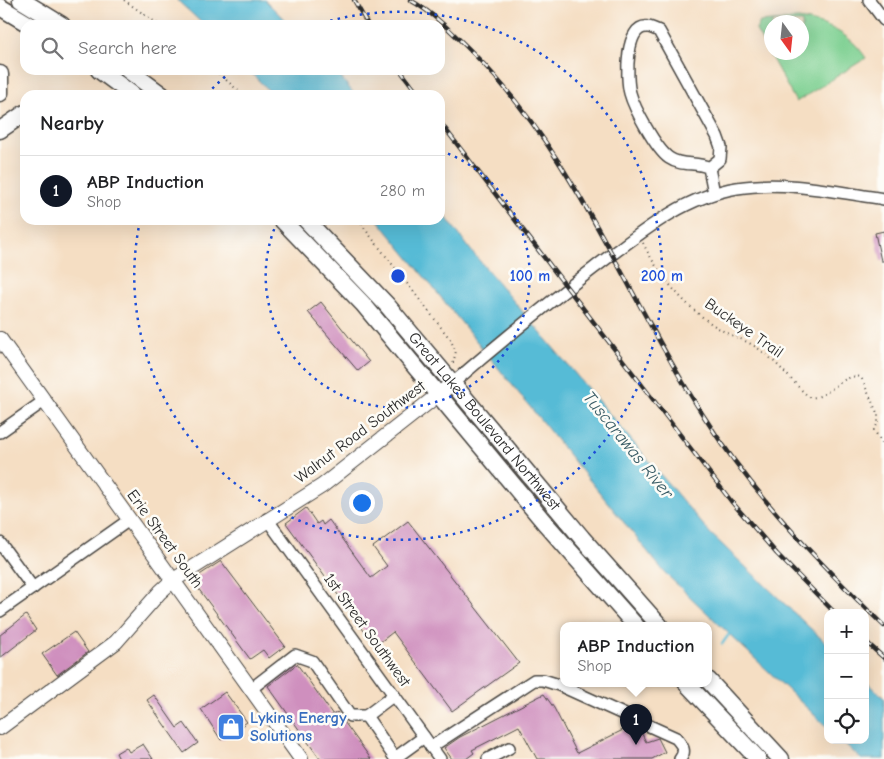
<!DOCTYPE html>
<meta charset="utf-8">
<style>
:root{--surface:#fff;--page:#f2f2f2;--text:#202124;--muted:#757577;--line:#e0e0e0;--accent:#111827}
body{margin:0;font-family:"Comic Neue",sans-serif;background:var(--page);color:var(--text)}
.controls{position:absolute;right:15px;bottom:15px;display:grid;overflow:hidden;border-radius:10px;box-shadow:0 5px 20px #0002}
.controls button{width:45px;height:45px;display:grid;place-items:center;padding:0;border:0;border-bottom:1px solid var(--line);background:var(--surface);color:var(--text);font:25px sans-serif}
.compass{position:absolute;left:764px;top:15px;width:45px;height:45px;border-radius:50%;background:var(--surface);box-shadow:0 5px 20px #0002;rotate:165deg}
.you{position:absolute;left:361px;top:502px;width:18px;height:18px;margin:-12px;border:4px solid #fff;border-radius:50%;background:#1a73e8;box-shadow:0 0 0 8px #1a73e833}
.badge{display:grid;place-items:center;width:32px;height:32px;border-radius:50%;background:var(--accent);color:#fff;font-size:16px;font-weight:700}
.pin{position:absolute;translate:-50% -41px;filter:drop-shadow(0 1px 2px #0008)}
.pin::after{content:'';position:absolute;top:26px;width:18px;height:15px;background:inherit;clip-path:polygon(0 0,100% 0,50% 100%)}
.popup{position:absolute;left:560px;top:622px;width:152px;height:65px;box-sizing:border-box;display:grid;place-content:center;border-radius:10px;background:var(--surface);filter:drop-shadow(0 1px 4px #0005);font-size:16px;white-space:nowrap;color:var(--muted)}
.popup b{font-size:19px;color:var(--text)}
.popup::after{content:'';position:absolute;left:50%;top:100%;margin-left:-10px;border:10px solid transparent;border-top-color:var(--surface)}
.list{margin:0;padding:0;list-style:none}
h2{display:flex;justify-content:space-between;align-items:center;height:65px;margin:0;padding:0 20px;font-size:21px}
h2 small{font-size:16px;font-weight:400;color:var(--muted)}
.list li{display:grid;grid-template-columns:32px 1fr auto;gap:15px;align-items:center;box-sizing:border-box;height:70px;padding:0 20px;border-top:1px solid var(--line)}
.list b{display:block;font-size:19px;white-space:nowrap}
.list p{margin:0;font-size:16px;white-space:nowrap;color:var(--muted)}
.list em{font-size:16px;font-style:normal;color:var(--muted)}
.icon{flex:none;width:28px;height:28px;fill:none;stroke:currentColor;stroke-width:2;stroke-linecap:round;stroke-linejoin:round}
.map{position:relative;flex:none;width:884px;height:759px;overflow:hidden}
.search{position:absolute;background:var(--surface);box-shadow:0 5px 20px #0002;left:20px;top:20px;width:425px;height:55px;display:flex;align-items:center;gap:12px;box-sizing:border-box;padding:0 18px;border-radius:15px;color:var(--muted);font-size:19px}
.panel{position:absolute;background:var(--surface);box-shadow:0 5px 20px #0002;left:20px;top:90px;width:425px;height:135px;border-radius:15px}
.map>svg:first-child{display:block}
</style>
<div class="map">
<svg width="884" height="759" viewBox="0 0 884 759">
<rect width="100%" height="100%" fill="#fdfcf7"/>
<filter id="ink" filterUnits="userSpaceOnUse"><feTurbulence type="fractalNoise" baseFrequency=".02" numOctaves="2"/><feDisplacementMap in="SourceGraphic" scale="10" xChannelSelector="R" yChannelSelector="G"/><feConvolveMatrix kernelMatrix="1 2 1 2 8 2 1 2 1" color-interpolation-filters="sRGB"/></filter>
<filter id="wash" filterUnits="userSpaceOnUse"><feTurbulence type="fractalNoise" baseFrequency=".0096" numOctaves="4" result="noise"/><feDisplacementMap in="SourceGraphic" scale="20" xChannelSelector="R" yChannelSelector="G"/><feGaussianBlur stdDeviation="1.12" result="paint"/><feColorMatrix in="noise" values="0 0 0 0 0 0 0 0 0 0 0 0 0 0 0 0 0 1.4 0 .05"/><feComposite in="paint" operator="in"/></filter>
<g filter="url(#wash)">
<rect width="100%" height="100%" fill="#f5dec3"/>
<path fill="#7ed092" stroke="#547e5e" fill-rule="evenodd" d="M798,19C826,23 850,33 866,58L796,102L756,30L760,22ZM772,22H802V52H772Z"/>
<g fill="#57bbd6" stroke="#417380">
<path d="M177,0H265L290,25H204Z"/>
<path d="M248,70H335L355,95H273Z"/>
<path d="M440,209L473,253L710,533L828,645V728L665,573L378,220H440Z"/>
<path d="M865,680L884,698V759H861L841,740H865Z"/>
</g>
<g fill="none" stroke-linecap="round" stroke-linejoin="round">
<path stroke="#57bbd6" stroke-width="2.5" d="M722,644L730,633"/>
</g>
<g id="blocks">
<g fill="#cf8fbe">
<path d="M884,231V261H881L875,233Z"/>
<path d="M321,302L369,362L358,371L308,312Z"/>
<path d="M306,508L317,524L321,521L323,525L329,520L371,578L387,566L373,547L408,521L519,663L452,711L393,632L375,646L286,523Z"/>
<path d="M221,561L285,646L269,658L263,650L250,659L192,580Z"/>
<path d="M26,615L36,630L0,658V635Z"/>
<path d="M74,632L88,652L57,675L42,654Z"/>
<path d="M297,664L333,715L337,712L371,759H320L268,686Z"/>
<path d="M225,692L247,722L221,740L201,709Z"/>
<path d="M544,694L554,708L577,753L631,726L640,730L646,742L658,738L665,752L652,759H537L519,726L472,750L474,753L466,759H452L444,748L460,737Z"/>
<path d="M154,695L177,728L184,723L198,743L184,753L147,700Z"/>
<path d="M143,744L153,759H119L116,753L126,747L129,752Z"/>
</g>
</g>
</g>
<g filter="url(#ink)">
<use href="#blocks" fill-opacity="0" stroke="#494642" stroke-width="1"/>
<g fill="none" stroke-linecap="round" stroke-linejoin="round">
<g stroke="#494642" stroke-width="14">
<g id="minor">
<path d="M869,0L884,20"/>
<path d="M709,168L720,159L721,147L717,136L659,31C656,30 651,27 648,27C625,24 626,78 630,93C634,108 656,149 669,158C682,167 697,161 709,168L714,193"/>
<path d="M453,383C499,343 546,305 594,268C638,235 682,197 737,188C785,180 836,192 884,199"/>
<path d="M0,432L44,401"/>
<path d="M267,519L440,759"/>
<path d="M0,543L33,588"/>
<path d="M0,611L129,520"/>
<path d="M251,689L295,655L312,661L350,716H366"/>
<path d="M394,695L366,716L395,758L424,737"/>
<path d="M431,747L534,680H543L559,685L676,738C682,745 687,751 680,759"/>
<path d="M488,759L509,748"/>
</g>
</g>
<g stroke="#494642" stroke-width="16">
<g id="major">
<path d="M0,339L301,759"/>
<path d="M0,728L116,642L160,592L172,581L322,486L453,383"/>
</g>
</g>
<g stroke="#494642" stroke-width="19">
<g id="highway">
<path d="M21,0L62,25"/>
<path d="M0,7L30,25"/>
<path d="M99,70L133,95"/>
<path d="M128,70L162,95"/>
<path d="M0,74V93"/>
<path d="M0,130L25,113"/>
<path d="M282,220L363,304L544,522L636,626"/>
<path id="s1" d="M306,220L387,305L582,538L660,626"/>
<path d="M708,680L781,759"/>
<path d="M687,684L758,759"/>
</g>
</g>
<g stroke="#494642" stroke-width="2" stroke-dasharray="1 4" stroke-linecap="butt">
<path d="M124,0L159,25"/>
<path d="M215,70L243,95"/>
<path d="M358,220L450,339L456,351L453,364"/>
<path d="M643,243C659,276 686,308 718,328C730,336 744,339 756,347C777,361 791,381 809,397C828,401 841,372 861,377L878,415V423L874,430L883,445"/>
</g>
<use href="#minor" stroke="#fff" stroke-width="11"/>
<use href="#major" stroke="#fff" stroke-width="14"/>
<use href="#highway" stroke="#fff" stroke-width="16"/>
<g stroke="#2b2b2b" stroke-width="4.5">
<g id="rail">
<path d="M354,0L368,25"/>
<path d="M410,0C434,13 455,35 474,54C577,158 625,294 703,415C753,494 817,561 884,626"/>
<path d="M400,70L419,95"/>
<path d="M440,122L731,501L777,554L835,613"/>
<path d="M865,641L884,658"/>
</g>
</g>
<use href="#rail" stroke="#fdfcf7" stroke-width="2.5" stroke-dasharray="8" stroke-linecap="butt"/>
</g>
</g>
<g fill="none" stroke="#1d4ed8" stroke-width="2.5" stroke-dasharray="2.5 5">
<path d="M441 151A132 132 0 1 1 278 220"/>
<path d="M207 94A264 264 0 0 1 232 71M316 25A264 264 0 1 1 140 221"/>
</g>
<defs>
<g id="shop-square" transform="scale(1.4375)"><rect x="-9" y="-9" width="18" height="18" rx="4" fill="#3f7fe0" stroke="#fdfcf7"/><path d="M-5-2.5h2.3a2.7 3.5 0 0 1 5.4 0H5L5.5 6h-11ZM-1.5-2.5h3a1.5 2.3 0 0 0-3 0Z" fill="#fff"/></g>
</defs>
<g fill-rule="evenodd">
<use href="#shop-square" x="231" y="727"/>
</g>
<g text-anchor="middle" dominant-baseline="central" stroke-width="5" stroke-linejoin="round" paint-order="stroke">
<g font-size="16" fill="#2b2b2b" stroke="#fdfcf7">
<text transform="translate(744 328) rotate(35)">Buckeye Trail</text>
<text stroke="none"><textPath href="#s1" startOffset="269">Great Lakes Boulevard Northwest</textPath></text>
<text transform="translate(360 432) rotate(-37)">Walnut Road Southwest</text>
<text transform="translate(165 539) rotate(54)">Erie Street South</text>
<text transform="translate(367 630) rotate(54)">1st Street Southwest</text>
</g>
<g font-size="16" font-weight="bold" fill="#366cbe" stroke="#fdfcf7" text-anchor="start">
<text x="250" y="718">Lykins Energy<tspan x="250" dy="18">Solutions</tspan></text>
</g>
<g font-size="18" font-style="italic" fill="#3a5d67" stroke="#fdfcf7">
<text transform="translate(628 445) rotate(51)">Tuscarawas River</text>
</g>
</g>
<circle cx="398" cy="276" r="8" fill="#1d4ed8" stroke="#fdfcf7" stroke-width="2.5"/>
<g font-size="15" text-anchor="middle" font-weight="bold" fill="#1d4ed8" stroke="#fdfcf7" stroke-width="5" stroke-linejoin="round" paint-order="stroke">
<text x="530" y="281">100 m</text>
<text x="662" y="281">200 m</text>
</g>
</svg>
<div class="controls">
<button>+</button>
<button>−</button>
<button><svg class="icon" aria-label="locate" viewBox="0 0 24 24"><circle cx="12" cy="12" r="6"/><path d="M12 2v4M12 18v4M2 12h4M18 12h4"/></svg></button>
</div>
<svg class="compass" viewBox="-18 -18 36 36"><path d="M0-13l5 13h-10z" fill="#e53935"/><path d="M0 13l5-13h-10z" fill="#757577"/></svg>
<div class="you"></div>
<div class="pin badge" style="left:636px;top:745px">1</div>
<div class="popup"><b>ABP Induction</b>Shop</div>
<div class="search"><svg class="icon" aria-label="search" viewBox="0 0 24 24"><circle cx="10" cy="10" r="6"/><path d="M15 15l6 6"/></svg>Search here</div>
<section class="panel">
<h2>Nearby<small></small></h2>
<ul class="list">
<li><span class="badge">1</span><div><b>ABP Induction</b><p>Shop</p></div><em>280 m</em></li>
</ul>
</section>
</div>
